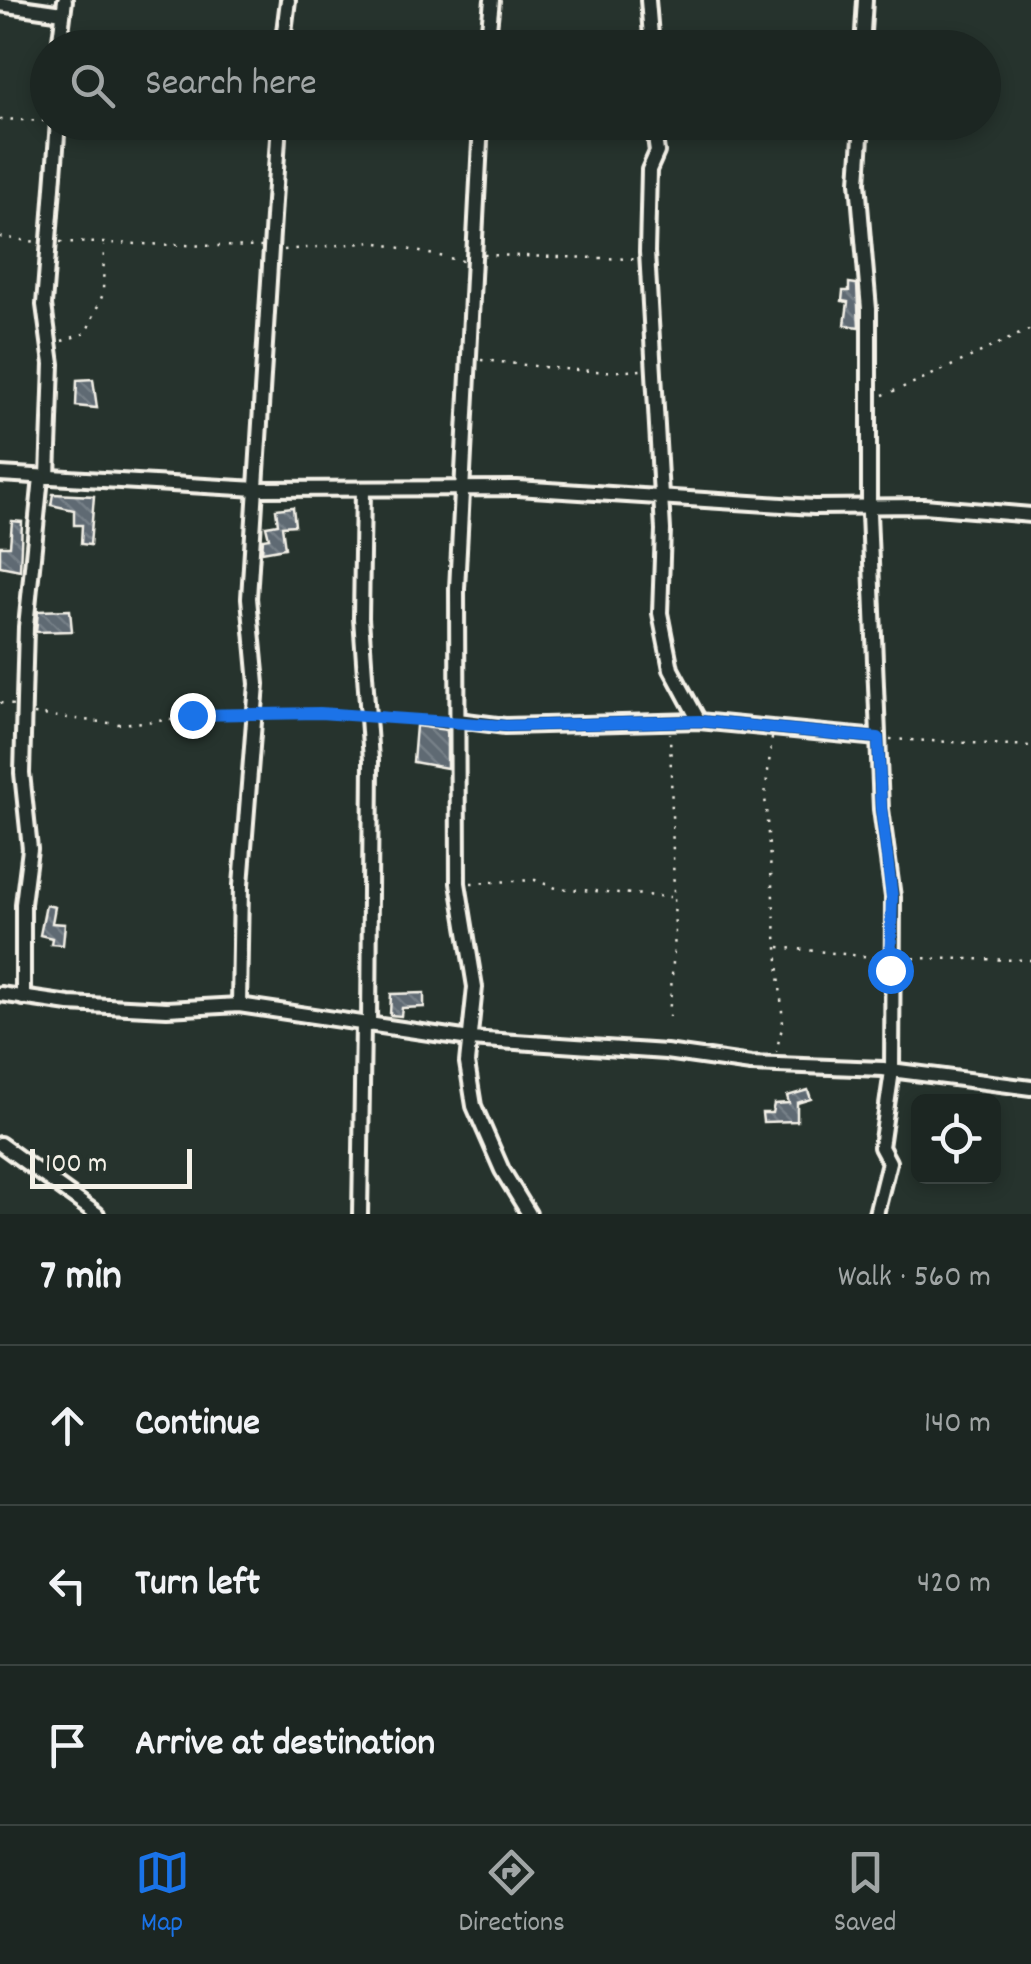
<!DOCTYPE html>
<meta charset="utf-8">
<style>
:root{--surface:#1c2622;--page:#29322f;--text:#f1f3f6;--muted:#a0a5a5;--line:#3a4340;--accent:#1a73e8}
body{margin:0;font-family:Dekko,sans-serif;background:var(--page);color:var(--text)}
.controls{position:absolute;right:30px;bottom:30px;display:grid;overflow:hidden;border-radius:15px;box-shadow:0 5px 15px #0003}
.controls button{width:90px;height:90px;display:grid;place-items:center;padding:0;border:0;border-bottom:2px solid var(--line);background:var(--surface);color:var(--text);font:50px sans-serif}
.scale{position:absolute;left:30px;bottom:25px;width:162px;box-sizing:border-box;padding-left:10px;border:5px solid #f4f1e8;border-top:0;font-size:28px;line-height:35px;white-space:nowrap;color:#f4f1e8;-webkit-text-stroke:8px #26332d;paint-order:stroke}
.stop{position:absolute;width:30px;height:30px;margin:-22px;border:8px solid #1a73e8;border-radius:50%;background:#fff}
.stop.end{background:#1a73e8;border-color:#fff;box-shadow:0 2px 10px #0008}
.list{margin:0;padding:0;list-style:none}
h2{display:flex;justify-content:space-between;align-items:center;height:130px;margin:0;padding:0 40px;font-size:42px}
h2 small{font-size:32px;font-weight:400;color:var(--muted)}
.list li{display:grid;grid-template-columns:65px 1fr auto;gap:30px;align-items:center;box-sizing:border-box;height:160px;padding:0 40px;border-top:2px solid var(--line)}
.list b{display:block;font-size:38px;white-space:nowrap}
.list em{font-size:32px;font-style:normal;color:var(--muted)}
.icon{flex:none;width:55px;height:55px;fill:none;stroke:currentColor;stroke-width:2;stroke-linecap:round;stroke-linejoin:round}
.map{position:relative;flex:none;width:1031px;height:1214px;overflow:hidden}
.search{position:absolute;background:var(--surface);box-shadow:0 5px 15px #0003;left:30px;right:30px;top:30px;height:110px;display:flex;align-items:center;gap:25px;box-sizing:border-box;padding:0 35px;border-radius:55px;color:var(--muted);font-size:38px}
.sheet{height:610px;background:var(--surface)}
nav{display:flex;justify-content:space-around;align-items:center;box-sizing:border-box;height:140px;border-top:2px solid var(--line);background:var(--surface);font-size:28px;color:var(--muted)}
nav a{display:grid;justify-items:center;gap:5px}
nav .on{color:var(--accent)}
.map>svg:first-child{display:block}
</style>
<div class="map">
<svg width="1031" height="1214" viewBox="0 0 1031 1214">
<defs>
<pattern id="building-back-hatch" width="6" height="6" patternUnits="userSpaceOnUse" patternTransform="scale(2.5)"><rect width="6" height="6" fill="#5e6a73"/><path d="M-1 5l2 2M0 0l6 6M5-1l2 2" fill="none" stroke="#768087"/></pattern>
</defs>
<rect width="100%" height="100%" fill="#26332d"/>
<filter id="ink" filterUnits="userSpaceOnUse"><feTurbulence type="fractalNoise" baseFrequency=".01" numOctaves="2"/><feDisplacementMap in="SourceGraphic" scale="20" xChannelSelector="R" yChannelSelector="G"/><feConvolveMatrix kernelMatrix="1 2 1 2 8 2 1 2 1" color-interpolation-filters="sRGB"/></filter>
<g filter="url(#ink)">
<g fill="url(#building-back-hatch)" stroke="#f4f1e8" stroke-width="2.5">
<path d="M849,283L857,284L859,327L845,325L848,302L842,301L843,291H849Z"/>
<path d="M93,379L97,408L76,406L77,380Z"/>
<path d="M53,494L94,496L90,545L81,544L82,525H74V510L51,505Z"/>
<path d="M293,507L295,525L282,526L285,548L262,552L263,539L269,538L266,526L278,524L276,509Z"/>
<path d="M12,521L22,522L20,570L0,566V546H10Z"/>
<path d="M70,610L72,631L36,632L38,611Z"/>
<path d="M416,726L447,730V768L413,762Z"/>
<path d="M46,905L55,907L52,923L65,924L63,945L51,944L52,938L40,935Z"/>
<path d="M424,993V1007L402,1008L401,1016L390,1015L391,994Z"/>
<path d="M808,1090L811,1099L797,1103V1121L763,1122L762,1113H772L774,1104L789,1103L787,1096Z"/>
</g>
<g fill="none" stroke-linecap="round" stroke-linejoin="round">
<g stroke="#f4f1e8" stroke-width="20">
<g id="minor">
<path d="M648,0L652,48"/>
<path d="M0,4L63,13"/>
<path d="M59,48L65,0"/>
<path d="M282,48L288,0"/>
<path d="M487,48L492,0"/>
<path d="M862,48L865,0"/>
<path d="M481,122L457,589L458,883L475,987L467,1063L474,1106L502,1170L529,1214"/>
<path d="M653,122L657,152L649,170L647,252L663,530L660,613L671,669L699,721"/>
<path d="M862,122L858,182L869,309V513L881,809L893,897L892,1071L881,1147L889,1162L876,1214"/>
<path d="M0,474L257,489L517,488L814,507L924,506L1031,515"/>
<path d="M48,477L52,364L44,305L58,122"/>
<path d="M363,489L361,618L371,760L369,1025"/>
<path d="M458,720L505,726L699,721L878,738"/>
<path d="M0,994L69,1004L167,1009L239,1005L470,1039L666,1052L751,1064L883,1069L1031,1088"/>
<path d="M23,998V904L30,849L22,773L26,627L41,477"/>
<path d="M239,1005L241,885L257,684L249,598L279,122"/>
<path d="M0,1144L97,1214"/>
<path d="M360,1214L363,1024"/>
</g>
</g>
<g stroke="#f4f1e8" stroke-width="2.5" stroke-dasharray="2.5 8" stroke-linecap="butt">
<path d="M172,43L176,48"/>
<path d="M0,119L46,121"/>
<path d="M71,124L268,132"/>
<path d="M0,237L37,242"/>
<path d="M60,242L262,247"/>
<path d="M284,250L373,242L463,261"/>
<path d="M484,255L636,259"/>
<path d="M62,341L86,333L103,294L104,246"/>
<path d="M481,360C531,365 592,375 641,370"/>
<path d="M883,395C934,376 981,351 1031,329"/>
<path d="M0,703L13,705"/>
<path d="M34,714L118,724L244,714"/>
<path d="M267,714L358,717"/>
<path d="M381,720L448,721"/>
<path d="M772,738L765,796L783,1024L776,1052"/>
<path d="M890,739L1031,746"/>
<path d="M471,883L535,880L556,888L670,897"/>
<path d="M779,947L880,958"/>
<path d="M903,958L1031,960"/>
<path d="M669,1017L675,935L670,733"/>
</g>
<use href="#minor" stroke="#26332d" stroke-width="12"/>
</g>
</g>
<g fill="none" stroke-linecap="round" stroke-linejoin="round" filter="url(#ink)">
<path stroke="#1a73e8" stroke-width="12" d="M192,715L320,713L506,726L699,721L878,738L881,808L892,897L890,970"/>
</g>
</svg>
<div class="controls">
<button><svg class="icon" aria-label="locate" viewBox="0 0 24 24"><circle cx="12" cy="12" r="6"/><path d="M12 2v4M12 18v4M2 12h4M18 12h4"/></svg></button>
</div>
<div class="scale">100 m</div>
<div class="stop" style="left:890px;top:970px"></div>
<div class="stop end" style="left:192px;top:715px"></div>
<div class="search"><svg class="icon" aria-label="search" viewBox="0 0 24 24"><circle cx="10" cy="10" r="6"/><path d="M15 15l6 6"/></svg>Search here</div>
</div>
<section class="sheet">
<h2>7 min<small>Walk · 560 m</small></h2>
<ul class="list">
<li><svg class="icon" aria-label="ahead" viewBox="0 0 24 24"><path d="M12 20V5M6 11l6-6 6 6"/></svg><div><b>Continue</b></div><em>140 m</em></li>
<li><svg class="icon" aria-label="left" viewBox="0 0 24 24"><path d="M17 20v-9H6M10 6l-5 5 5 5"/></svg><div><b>Turn left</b></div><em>420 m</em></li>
<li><svg class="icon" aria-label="arrive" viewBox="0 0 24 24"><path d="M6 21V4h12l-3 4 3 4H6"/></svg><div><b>Arrive at destination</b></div></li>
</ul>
</section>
<nav>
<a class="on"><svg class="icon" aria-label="map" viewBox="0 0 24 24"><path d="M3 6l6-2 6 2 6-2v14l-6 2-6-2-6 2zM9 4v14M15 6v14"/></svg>Map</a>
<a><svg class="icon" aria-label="directions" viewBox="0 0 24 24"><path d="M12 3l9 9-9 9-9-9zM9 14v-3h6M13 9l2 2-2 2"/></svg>Directions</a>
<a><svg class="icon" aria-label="saved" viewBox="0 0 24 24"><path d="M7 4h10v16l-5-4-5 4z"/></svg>Saved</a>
</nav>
